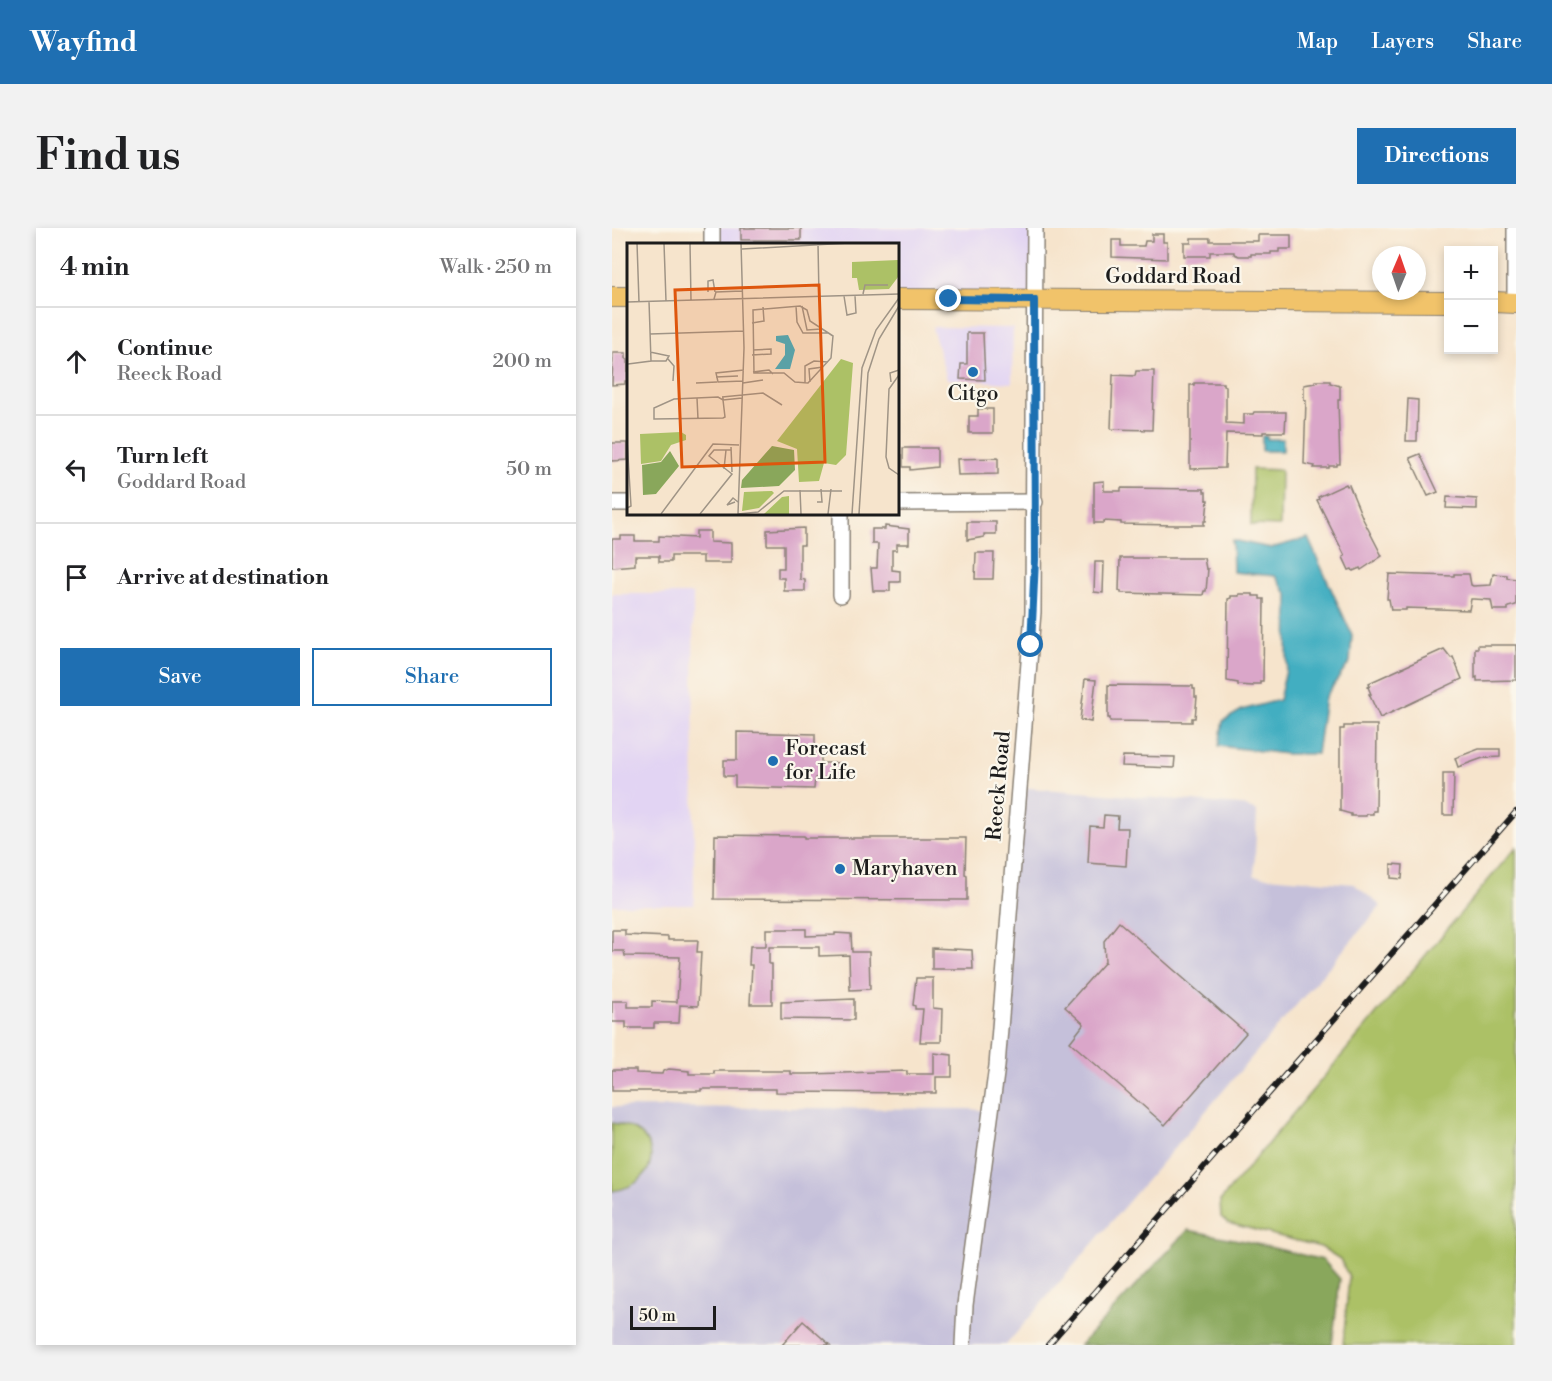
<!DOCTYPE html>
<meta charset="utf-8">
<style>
:root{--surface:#fff;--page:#f2f2f2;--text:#202124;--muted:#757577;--line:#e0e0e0;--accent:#1f6fb2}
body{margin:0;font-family:"Libre Bodoni",serif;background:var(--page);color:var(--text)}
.controls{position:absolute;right:18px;top:18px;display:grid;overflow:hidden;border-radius:0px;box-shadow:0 3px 9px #0003}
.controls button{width:54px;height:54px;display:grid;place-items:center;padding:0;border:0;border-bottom:2px solid var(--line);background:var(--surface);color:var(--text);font:30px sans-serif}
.compass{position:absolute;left:760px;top:18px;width:54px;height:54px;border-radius:50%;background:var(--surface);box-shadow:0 3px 9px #0003;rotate:2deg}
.scale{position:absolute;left:18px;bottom:15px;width:86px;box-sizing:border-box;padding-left:6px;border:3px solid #1c1c1c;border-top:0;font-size:16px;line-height:21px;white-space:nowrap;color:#1c1c1c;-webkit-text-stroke:4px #fbf7ec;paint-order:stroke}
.stop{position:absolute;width:18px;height:18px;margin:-14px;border:4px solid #1f6fb2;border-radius:50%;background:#fff}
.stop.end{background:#1f6fb2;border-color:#fff;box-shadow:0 2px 6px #0008}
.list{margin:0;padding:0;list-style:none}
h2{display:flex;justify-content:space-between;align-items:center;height:78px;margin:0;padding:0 24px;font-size:26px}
h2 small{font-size:20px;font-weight:400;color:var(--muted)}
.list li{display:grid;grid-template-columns:39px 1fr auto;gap:18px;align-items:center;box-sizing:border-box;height:108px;padding:0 24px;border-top:2px solid var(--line)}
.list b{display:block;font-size:22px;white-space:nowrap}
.list p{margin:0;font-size:20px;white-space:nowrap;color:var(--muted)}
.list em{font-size:20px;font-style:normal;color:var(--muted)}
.actions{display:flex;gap:12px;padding:18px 24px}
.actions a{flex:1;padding:14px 0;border:2px solid var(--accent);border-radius:0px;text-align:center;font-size:21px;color:var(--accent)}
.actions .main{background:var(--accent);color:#fff}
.icon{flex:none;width:33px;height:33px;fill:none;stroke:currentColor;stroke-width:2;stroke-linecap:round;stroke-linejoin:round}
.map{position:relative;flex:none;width:904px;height:1117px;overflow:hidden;border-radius:0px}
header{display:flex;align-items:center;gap:36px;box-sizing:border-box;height:84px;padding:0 30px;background:var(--accent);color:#fff}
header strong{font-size:28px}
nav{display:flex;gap:33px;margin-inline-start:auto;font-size:21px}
.intro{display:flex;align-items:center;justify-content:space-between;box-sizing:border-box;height:144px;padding:0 36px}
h1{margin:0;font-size:42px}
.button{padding:15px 27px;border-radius:0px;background:var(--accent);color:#fff;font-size:21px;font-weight:700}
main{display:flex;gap:36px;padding:0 36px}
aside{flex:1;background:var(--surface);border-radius:0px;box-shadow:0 3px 9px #0003}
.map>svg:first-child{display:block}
</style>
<header>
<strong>Wayfind</strong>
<nav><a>Map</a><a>Layers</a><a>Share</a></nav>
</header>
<div class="intro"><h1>Find us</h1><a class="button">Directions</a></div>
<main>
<aside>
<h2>4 min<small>Walk · 250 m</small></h2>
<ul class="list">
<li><svg class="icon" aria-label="ahead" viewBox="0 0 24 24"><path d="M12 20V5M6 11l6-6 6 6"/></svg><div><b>Continue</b><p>Reeck Road</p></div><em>200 m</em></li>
<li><svg class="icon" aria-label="left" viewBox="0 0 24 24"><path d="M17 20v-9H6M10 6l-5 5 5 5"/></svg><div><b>Turn left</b><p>Goddard Road</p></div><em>50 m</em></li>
<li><svg class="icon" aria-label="arrive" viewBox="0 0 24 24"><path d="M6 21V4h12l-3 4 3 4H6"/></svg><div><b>Arrive at destination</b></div></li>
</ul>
<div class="actions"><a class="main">Save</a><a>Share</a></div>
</aside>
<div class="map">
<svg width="904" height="1117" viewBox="0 0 904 1117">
<rect width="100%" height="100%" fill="#fbf7ec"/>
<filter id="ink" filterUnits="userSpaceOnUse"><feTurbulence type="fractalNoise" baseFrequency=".0167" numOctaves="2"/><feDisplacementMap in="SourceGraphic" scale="12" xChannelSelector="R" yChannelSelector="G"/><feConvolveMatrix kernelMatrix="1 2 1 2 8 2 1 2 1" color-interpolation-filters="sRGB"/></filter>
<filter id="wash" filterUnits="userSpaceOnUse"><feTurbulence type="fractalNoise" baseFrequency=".008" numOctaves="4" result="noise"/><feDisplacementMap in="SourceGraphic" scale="24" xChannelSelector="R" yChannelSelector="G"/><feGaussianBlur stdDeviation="1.35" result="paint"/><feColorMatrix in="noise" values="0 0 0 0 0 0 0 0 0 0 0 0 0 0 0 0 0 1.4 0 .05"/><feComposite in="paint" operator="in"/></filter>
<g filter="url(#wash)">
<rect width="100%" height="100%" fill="#f6e4cc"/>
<g fill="#e2d4f3">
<path d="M100,0H423L422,72L285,71V16H100Z"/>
<path d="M320,99L401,100L400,155L335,151Z"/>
<path d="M0,366H81L82,677H0Z"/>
</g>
<path fill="#c5c0da" d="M406,559L629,577L645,583L642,648L742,656L769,678L394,1117H0V879L356,881L380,883Z"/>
<g fill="#acc166" stroke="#646e41" stroke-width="1.5">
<path d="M640,241L669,242L668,298L639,297Z"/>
<path d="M904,619V1117H731L737,1049L728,1031L709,1019L616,995L609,989L608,973Z"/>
<path d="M0,895C53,900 51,957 0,963Z"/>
</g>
<path fill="#89a75b" stroke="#52623c" stroke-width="1.5" d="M576,1002L637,1014L711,1032L728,1051L720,1117H468Z"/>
<g fill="#43aec1" stroke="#30656e" stroke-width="1.5">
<path d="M650,208H655V211H671V223H650Z"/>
<path d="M696,310L740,407L738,434L713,469L705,526H674L607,518L611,493L630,482L667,472L675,438L676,367L663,348L621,344L620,312L659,320Z"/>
</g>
<g id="blocks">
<g fill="#daa6c9">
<rect x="129" y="0" width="60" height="12"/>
<path d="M540,6H551V14H555V31L500,29V12H509V18H532L533,13H540Z"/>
<path d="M646,7H679V21H667V24H659V26H639V28H627L622,26V24H598V28H572V15H579V10H598V13H646Z"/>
<path d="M355,105H371L373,152L348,151L349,136H355Z"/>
<path d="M1,125H14V131H16V153H13V156L0,157Z"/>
<path d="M524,143H542L540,202L499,201L501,147L523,148Z"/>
<path d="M703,153H718V155L728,158V172H726L728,236H725V238H717V240H702L703,238L692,236L694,172H692V157L703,155Z"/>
<path d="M582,155H611V157L614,158V195L632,196V186H641L642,184H674L673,204H651V206L614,205L613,240L578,241V157H582Z"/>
<path d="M796,171L806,172L805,213H794Z"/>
<path d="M366,181H381V205H357V188H366Z"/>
<path d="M0,215H16V232L0,233Z"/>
<path d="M291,220H325V239L298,242V239H291Z"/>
<path d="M808,226L826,264L816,268L798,230Z"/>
<path d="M386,230V246L346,247L345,231Z"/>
<path d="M492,253V263H509V260L592,261V264H594V272H596L594,293H592V297H564L509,296V294L492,293V295H482V254Z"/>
<path d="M734,256L735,258L737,257L751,291L770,328L749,342L748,340L741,343L740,341L737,342L731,329L733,328L705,272L707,271L706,269Z"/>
<path d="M835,269L865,271V281L834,280Z"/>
<path d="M355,294H384V306H372V309L355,312Z"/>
<path d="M273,298L297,301V316H285V322H280V342L288,343V354H278V363H261L259,340H265L266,316H260V301H273Z"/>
<path d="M192,300V317H188V351L193,352V363H172V350H166V340H172V317H155V302Z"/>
<path d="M84,303H98V314L119,315V335H91V328H59V334H47V328H23V337L0,339V311H9V308H23V313H47V308L84,310Z"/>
<path d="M364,325H382L381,351H363Z"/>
<path d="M508,330H592L594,341H596L594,363H592L591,367L509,365V363H507Z"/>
<path d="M483,334H492L491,365L482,364Z"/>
<path d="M777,346L842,348V346H857L859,357L861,358L879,357L881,346L895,347V350L904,351V377L896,379V382H881L879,372L861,371H859L857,382L794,380V382H779L777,371H775Z"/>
<path d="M627,366H641V368H648V371H652L651,453H648V456H641V458L626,457V455L615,453L616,371L619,370V368H627Z"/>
<path d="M866,417H904V452L865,453V449L863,450V420H866Z"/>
<path d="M832,421L839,430L841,429L850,451L768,490L757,466H759L756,459L758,458L757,455Z"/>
<path d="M473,451L484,452L479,494L468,492Z"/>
<path d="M496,457L581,458V461H583V469H585L583,490H580V494L498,493V490H496Z"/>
<path d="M740,497H765L764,583H761V586H754V588H739V586L728,583V501H732V498H740Z"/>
<path d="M125,504L203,506V520H209V535H230V550H203L202,561L123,559V548H112V532H125Z"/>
<path d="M867,521H888V529L871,530L846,539L843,530Z"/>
<path d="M511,528L563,529L562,540L510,538Z"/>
<path d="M831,545H842L841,587H831Z"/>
<path d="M492,587L506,588L505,600H516L514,638L476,635L478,598L491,599Z"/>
<path d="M103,607L192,608V610H354L353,646L355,647V672L102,671Z"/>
<path d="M779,636L791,637L790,651L779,650Z"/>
<path d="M507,694L634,805L553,897L458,814L472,796L453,779L493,734L492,713Z"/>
<path d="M154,701H194V708L223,707V705L239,706L240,724H257L258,761L238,762L237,727L207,728V719H157V736H160V776H138L140,737H137L138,718H154Z"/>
<path d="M0,702H13V707L56,709V712H86L85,724H89L86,778L68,777L67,795H42V800H14V794H0V773H16V779H40V773L65,774L68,729L13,728L12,723H0Z"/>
<path d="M320,720L360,722L361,741H320Z"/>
<path d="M304,750H321V780L330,781L329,814H308L311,781H303V778L301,777Z"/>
<path d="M242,771V792L169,791V774Z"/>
<path d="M322,825L340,827V849H324V865L164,864V861H89V863H0V842H24V845L50,846L51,843L57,841L77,843V846H102V843H179V846H197L295,843V846H322Z"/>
<path d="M191,1093L218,1117H170Z"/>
</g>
</g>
</g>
<g filter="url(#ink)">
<use href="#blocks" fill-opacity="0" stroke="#898074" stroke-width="1.5"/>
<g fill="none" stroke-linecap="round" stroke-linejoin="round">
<g stroke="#898074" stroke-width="18">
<g id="minor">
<path d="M100,16V0"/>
<path d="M903,75V0"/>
<path d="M0,275H16"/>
<path d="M285,275L423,274"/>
<path d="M229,285V367"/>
<path d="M351,1117L353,1077L385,838L421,384L423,0"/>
</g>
</g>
<g stroke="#898074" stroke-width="22">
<g id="major">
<path d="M0,69H16"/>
<path d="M285,71L837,74"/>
<path d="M882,74L904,75"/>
</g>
</g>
<use href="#minor" stroke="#fff" stroke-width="15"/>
<use href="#major" stroke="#f1c36a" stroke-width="20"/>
<g stroke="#1c1c1c" stroke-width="6">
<path id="rail" d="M436,1117L904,584"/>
</g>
<use href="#rail" stroke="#fbf7ec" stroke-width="4" stroke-dasharray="11" stroke-linecap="butt"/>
</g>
</g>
<g fill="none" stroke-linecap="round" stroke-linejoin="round" filter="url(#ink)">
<path stroke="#1f6fb2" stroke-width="8" d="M337,71L422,72L423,332L419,417"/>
</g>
<g fill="#1f6fb2" stroke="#fbf7ec" stroke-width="2">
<circle cx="361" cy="144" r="6"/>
<circle cx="161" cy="533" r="6"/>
<circle cx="228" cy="641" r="6"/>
</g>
<g text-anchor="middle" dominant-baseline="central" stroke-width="4.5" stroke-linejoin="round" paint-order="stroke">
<g font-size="21" fill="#1c1c1c" stroke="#fbf7ec">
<text x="561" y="49">Goddard Road</text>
<text transform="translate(387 558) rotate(-85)">Reeck Road</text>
</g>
<g font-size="21" fill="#1c1c1c" stroke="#fbf7ec" text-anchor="start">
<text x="361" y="166" text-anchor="middle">Citgo</text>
<text x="173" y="521">Forecast<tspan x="173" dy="24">for Life</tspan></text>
<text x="240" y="641">Maryhaven</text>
</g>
</g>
<g transform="translate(15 15)">
<rect width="272" height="272" fill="#f6e4cc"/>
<path d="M271,17V34L262,46L232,47L230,35H225V19ZM214,116L226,120L219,212L209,222L197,220L192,238L172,239L170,206L150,198ZM54,189L59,192V197L44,202L34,218L14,221L13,191ZM117,249L145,248L147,250L132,265L115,268ZM162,253V271H137L155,254Z" fill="#acc166"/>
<path d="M145,203L167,207L168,227L152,243L114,245L115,237ZM43,208L52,223L29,251L16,252L15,222L34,219Z" fill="#89a75b"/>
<path d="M161,92L168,107L163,126H148L158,112V101L149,98V93Z" fill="#43aec1"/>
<path fill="none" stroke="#9f9486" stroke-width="1.5" d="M10,0L12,59M37,0L39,58M63,0L64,57M191,1L192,53M115,6L222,0M81,49V38L86,37L88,49M236,51L238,42H261M217,53L220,72L229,70L228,53M87,56L89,49L115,48M0,59L272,51M169,63L170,79L176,90H202M173,63L180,67L183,78L206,93L204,115L181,140L168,139L157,130H127L126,67ZM175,63L180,87L194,86M125,80L137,78L136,64M23,91L117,88M23,109L42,113L39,118H24M125,112L144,111V106L126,107M41,116L47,123L46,138M1,121L24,118L22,58M126,129L142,127L146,131M272,132L262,146L259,214L262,225L272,232M89,134L111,133M116,138L91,139L89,130L117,127M183,139L182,126L196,124M264,139L263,130L272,127M69,140L90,139M116,140L136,137M178,140V123L187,118L201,119M95,154L136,150L155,162M96,154V157L98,174L96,175L27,176V165L47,156L91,154L96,157L115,155M70,155L71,176M0,197L4,263L0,265M104,204L105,229M97,226L99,207M173,247L174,271M108,259L100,262L106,255L111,259M190,259H195L194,246M34,271L86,201L112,202M73,271L105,231L82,213L87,207H104M111,271L117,105L114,0M111,271L131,269L157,248H215M201,271L204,246M225,271L235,125L249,87L272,55M232,271L241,130L252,96L272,63"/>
<path fill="#de560d" fill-opacity="0.15" stroke="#de560d" stroke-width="3" d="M192,42L198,219L55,224L48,47Z"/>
<rect width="272" height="272" fill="none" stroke="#1c1c1c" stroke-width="3"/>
</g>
</svg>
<div class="controls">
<button>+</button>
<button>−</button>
</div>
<svg class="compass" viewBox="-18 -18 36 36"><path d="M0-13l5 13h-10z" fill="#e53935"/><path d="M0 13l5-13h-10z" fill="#757577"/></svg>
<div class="scale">50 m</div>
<div class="stop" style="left:419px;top:417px"></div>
<div class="stop end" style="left:337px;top:71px"></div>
</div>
</main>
